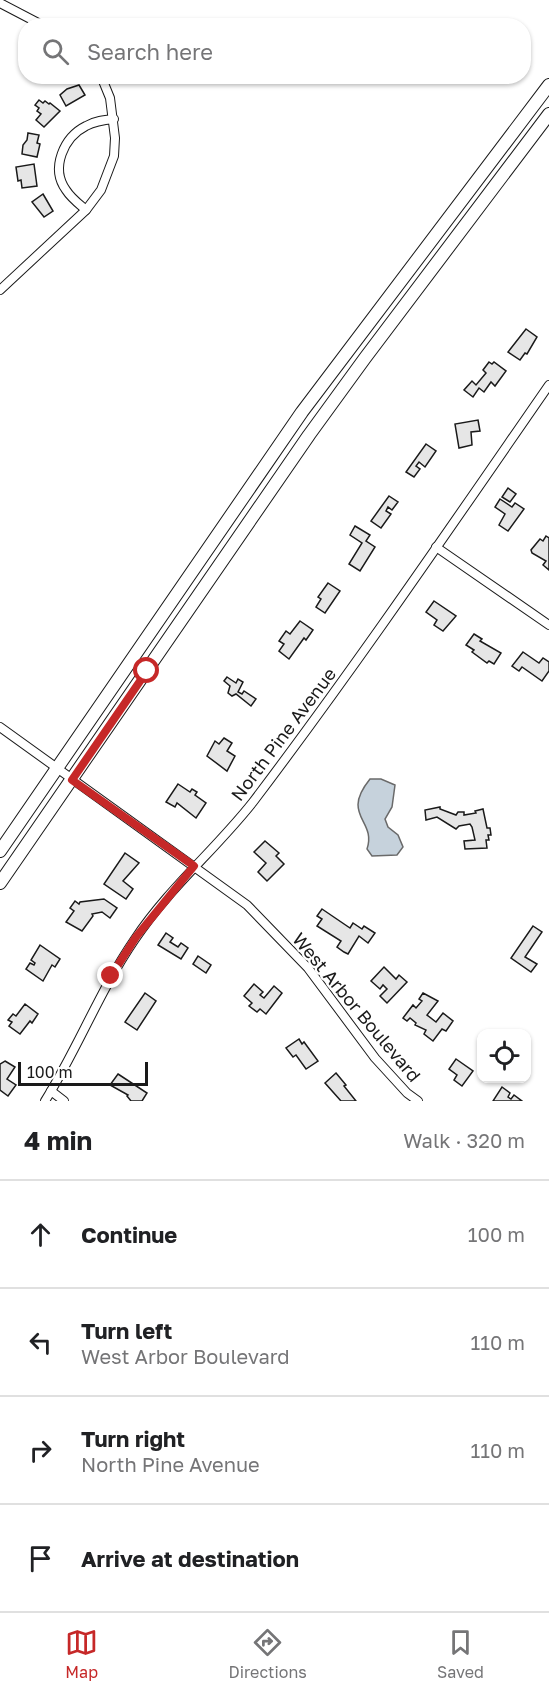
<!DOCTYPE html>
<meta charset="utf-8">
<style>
:root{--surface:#fff;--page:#f2f2f2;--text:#202124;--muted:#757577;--line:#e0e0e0;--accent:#c62828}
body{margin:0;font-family:"Golos Text",sans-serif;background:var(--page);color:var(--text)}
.controls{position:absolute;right:18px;bottom:18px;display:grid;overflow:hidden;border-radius:12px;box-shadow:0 2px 4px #0004}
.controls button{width:54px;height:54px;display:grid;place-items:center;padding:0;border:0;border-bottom:2px solid var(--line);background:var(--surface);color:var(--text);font:30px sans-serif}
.scale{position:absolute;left:18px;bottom:15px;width:130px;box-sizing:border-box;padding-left:6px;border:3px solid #1a1a1a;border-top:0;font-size:16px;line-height:21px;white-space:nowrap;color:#1a1a1a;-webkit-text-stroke:4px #fff;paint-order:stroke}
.stop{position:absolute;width:18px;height:18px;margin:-14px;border:4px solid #c62828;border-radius:50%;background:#fff}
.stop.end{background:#c62828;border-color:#fff;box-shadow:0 2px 6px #0008}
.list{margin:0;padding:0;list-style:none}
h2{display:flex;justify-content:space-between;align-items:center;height:78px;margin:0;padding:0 24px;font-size:26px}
h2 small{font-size:20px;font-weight:400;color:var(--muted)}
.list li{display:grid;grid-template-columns:39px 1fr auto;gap:18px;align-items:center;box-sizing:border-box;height:108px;padding:0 24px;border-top:2px solid var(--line)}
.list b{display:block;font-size:22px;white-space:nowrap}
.list p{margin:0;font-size:20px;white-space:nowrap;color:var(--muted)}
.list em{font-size:20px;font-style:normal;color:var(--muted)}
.icon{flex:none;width:33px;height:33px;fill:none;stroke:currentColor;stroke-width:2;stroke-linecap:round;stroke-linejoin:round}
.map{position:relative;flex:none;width:549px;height:1101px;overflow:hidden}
.search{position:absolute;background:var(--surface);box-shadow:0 2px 4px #0004;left:18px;right:18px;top:18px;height:66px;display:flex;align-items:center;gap:15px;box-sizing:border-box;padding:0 21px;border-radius:24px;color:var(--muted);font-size:22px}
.sheet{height:510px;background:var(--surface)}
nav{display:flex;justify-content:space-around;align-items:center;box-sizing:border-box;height:84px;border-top:2px solid var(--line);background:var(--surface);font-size:16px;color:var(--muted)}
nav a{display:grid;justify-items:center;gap:3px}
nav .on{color:var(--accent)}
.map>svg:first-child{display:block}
</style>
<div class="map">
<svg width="549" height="1101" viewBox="0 0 549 1101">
<rect width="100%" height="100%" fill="#fff"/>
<path fill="#c6d2dc" stroke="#6a6a6a" stroke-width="1.5" d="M370,779H381L395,785L392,807L385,819L388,827L398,835L403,847L397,855L372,856L367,849C377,820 340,816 370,779Z"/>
<g fill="#e6e6e6" stroke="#1a1a1a" stroke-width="1.5">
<path d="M79,85L85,95L66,106L60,95L67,89Z"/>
<path d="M39,100L43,103L45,101L49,104L50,103L60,111L44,127L36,120L41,114L37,111L39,108L35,105Z"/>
<path d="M28,133L39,135L37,143L40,144L37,157L22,154L23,145L27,140Z"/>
<path d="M34,164L37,186L22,188L21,180L18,181L16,167Z"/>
<path d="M43,194L53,211L44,217L32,202Z"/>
<path d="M526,329L537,337L527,354L525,353L520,360L508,352Z"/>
<path d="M489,362L492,364L494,362L506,371L495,386L491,382L484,392L479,388L473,397L464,390L472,381L476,385L486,373L483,370Z"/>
<path d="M478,420L480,431L471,432L472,445L459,448L455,424Z"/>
<path d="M426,444L436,451L425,467L419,462L416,466L420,469L414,477L406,472Z"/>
<path d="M508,488L516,494L510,502L502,497Z"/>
<path d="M389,496L398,502L392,510L388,507L386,511L391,514L381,528L371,521Z"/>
<path d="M500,499L512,507L515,503L524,509L508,531L499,525L505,514L495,507Z"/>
<path d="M355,526L370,535L366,541L375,547L360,571L349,564L362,543L350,535Z"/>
<path d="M546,536L549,538V570L543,565L546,561L532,553L531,550L540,539L543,541Z"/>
<path d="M328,583L340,591L325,613L316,607L321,599L318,597Z"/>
<path d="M434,601L456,616L443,631L434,625L437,620L426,612Z"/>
<path d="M300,621L313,630L306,640L304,638L289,659L279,651L284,644L279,641L286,631L290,634Z"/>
<path d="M474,634L482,639L480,641L501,653L494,664L489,661L487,663L472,652L474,650L466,645Z"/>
<path d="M523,652L539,663L543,658L549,662V671L542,681L522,667L519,671L512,666Z"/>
<path d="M227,677L236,683L238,679L243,682L238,692L242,694L244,691L256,699L251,706L236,694L232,696L228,693L230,686L224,681Z"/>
<path d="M224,738L232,743L227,751L235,756L227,771L207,756L215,741L219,744Z"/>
<path d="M178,784L190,792L192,789L197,792L195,795L206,803L196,818L177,803L175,807L166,802Z"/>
<path d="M440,807V809L456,815L458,812H464V815L476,813L475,811L483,809L487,828H490L491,835H488L489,840H486L487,848L465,849L464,841L475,840L472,827L470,824L459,826L456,829L437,817L426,820L425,810Z"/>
<path d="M265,841L279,853L276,856L284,864L267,881L258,872L266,863L254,852Z"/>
<path d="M125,853L139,863L123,881L133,889L126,899L104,884Z"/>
<path d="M104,899L117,908L110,918L102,912L92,914L93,916L82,931L66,922L74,911L70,908L75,901L79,904L80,902Z"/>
<path d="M322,909L350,928L353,923L362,929L364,926L375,933L368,943L359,936L348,954L344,952L337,947L341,941L317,926L322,919L317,916Z"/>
<path d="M533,926L542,932L525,957L537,964L531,972L511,958Z"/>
<path d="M166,933L173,938L170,942L178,947L181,943L188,948L181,959L158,945Z"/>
<path d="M40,945L60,959L55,967L52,965L43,981L26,969L30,963L34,965L35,963L31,960Z"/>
<path d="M198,956L211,965L206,973L193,964Z"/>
<path d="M384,967L396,979L399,975L407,982L387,1003L380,996L387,989L383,985L380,989L371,981Z"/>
<path d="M254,984L263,992L260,995L264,998L274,986L282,993L266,1014L260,1009L257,1012L249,1006L252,1003L244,996Z"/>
<path d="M145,993L156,1001L137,1030L125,1022Z"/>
<path d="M423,993L438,1001L427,1015L436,1022L443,1013L453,1021L446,1031L442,1029L433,1041L424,1034L426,1030L415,1025L416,1023L410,1018L407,1021L403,1018L413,1005L416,1008L422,1001L419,999Z"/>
<path d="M25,1004L38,1014L32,1023L30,1021L20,1034L9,1026L12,1022L8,1020L13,1014L16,1016Z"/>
<path d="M299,1039L302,1044L304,1042L318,1061L306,1069L296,1055L293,1057L286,1048Z"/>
<path d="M456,1059L473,1071L462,1086L454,1080L457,1075L449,1069Z"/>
<path d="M5,1061L15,1067L7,1079L16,1085L8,1096L0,1090V1064Z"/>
<path d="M336,1073L346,1085L344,1086L356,1101H341L325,1083Z"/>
<path d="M118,1074L147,1093L142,1101H131L127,1096L128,1095L110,1085Z"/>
<path d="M502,1087L510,1093L508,1097L511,1099L514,1095L522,1101H493Z"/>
</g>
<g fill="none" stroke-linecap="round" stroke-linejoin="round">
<g stroke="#1a1a1a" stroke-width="10">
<g id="street">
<path d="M0,3L44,26"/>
<path d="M86,210C79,204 71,198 66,190C50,168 64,137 86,126C95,121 104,120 114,119"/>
<path d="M0,290L86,210L101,190L114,156L115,138L110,98L101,76"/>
<path d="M436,547L549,625"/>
<path d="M0,727L247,905L308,968L375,1058L407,1093L418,1101"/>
<path d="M51,1091L64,1101"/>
<path d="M45,1101C78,1048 100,990 135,939C169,888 216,849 253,802C356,666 452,525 549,385"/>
</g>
</g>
<g stroke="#1a1a1a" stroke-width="14">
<g id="primary">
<path d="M0,851L302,412L549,85"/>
<path d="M0,883L309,435L365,358L549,114"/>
</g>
</g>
<use href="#street" stroke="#fff" stroke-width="8"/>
<use href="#primary" stroke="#fff" stroke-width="12"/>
</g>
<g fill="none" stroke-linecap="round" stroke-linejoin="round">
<path stroke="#c62828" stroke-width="8" d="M111,976L136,937L194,866L72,780L147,671"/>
</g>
<g text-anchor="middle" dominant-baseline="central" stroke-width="4.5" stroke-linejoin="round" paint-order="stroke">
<g font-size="18" fill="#1a1a1a" stroke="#fff">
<text transform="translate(283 734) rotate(-53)">North Pine Avenue</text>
<text transform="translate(357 1007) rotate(50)">West Arbor Boulevard</text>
</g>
</g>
</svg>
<div class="controls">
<button><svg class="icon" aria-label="locate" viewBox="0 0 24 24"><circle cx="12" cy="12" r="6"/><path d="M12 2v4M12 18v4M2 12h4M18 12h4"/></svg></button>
</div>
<div class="scale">100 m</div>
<div class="stop" style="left:147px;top:671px"></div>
<div class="stop end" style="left:111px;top:976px"></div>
<div class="search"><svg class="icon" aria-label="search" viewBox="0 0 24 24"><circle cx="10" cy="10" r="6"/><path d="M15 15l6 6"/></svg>Search here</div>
</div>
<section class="sheet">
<h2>4 min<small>Walk · 320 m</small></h2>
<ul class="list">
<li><svg class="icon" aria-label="ahead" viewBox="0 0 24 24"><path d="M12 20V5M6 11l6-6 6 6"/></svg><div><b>Continue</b></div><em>100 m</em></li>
<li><svg class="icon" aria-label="left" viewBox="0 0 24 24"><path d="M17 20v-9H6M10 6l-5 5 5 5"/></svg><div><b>Turn left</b><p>West Arbor Boulevard</p></div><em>110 m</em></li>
<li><svg class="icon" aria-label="right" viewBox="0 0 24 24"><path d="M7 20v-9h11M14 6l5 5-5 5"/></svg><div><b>Turn right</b><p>North Pine Avenue</p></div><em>110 m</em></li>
<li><svg class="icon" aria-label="arrive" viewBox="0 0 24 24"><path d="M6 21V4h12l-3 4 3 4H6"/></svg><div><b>Arrive at destination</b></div></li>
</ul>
</section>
<nav>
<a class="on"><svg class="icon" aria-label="map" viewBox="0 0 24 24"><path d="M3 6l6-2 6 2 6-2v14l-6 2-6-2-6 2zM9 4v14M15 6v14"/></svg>Map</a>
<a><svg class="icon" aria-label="directions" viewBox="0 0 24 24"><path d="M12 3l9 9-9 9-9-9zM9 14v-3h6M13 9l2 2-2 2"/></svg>Directions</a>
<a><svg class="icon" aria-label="saved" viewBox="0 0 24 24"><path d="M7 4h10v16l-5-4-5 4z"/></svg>Saved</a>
</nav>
